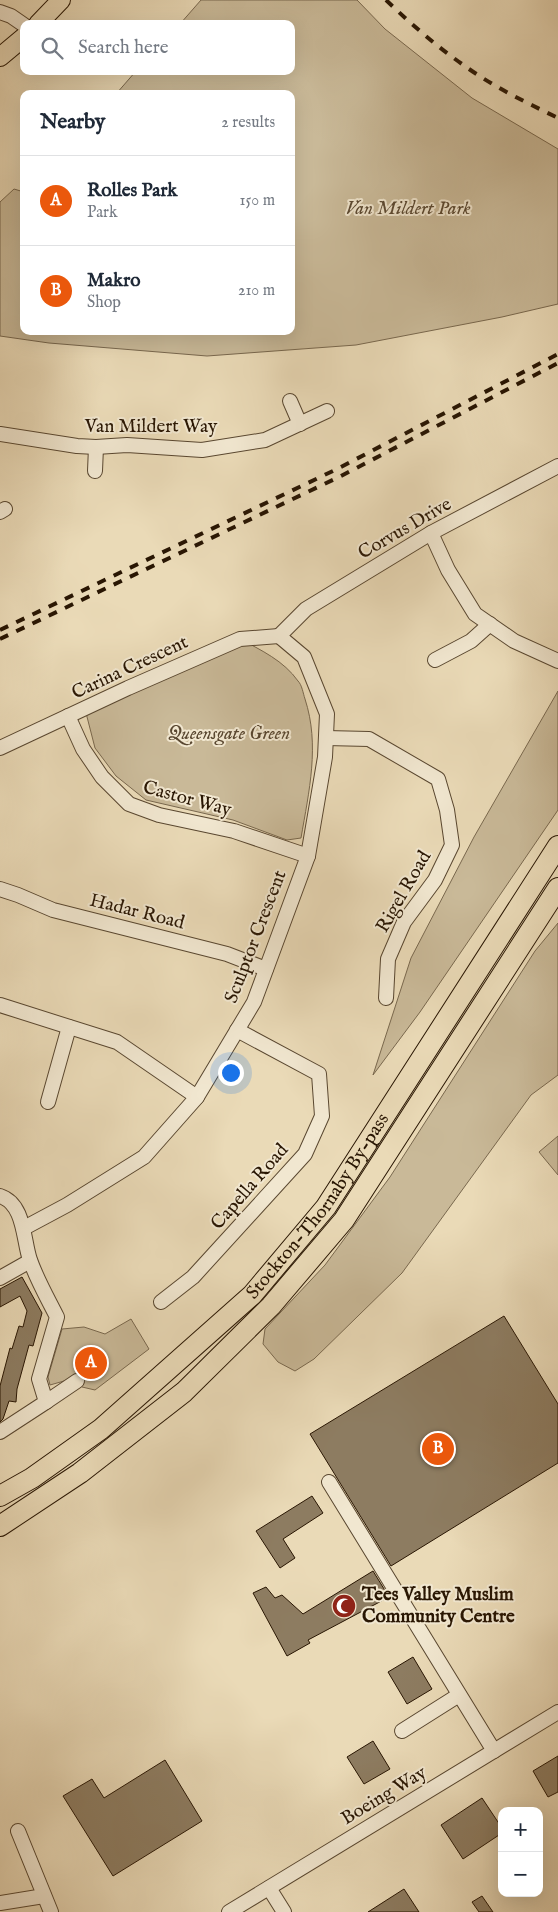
<!DOCTYPE html>
<meta charset="utf-8">
<style>
:root{--surface:#fff;--page:#f2f2f3;--text:#1f2937;--muted:#747a83;--line:#e0e1e3;--accent:#ea580c}
body{margin:0;font-family:"IM FELL English",serif;background:var(--page);color:var(--text)}
.controls{position:absolute;right:15px;bottom:15px;display:grid;overflow:hidden;border-radius:10px;box-shadow:0 5px 20px #0002}
.controls button{width:45px;height:45px;display:grid;place-items:center;padding:0;border:0;border-bottom:1px solid var(--line);background:var(--surface);color:var(--text);font:25px sans-serif}
.you{position:absolute;left:230px;top:1072px;width:18px;height:18px;margin:-12px;border:4px solid #fff;border-radius:50%;background:#1a73e8;box-shadow:0 0 0 8px #1a73e833}
.badge{display:grid;place-items:center;width:32px;height:32px;border-radius:50%;background:var(--accent);color:#fff;font-size:16px;font-weight:700}
.pin{position:absolute;translate:-50% -50%;border:2px solid #fff;box-shadow:0 1px 5px #0006}
.list{margin:0;padding:0;list-style:none}
h2{display:flex;justify-content:space-between;align-items:center;height:65px;margin:0;padding:0 20px;font-size:21px}
h2 small{font-size:16px;font-weight:400;color:var(--muted)}
.list li{display:grid;grid-template-columns:32px 1fr auto;gap:15px;align-items:center;box-sizing:border-box;height:90px;padding:0 20px;border-top:1px solid var(--line)}
.list b{display:block;font-size:19px;white-space:nowrap}
.list p{margin:0;font-size:16px;white-space:nowrap;color:var(--muted)}
.list em{font-size:16px;font-style:normal;color:var(--muted)}
.icon{flex:none;width:28px;height:28px;fill:none;stroke:currentColor;stroke-width:2;stroke-linecap:round;stroke-linejoin:round}
.map{position:relative;flex:none;width:558px;height:1912px;overflow:hidden}
.search{position:absolute;background:var(--surface);box-shadow:0 5px 20px #0002;left:20px;top:20px;width:275px;height:55px;display:flex;align-items:center;gap:12px;box-sizing:border-box;padding:0 18px;border-radius:10px;color:var(--muted);font-size:19px}
.panel{position:absolute;background:var(--surface);box-shadow:0 5px 20px #0002;left:20px;top:90px;width:275px;height:245px;border-radius:10px}
.map>svg:first-child{display:block}
</style>
<div class="map">
<svg width="558" height="1912" viewBox="0 0 558 1912">
<rect width="100%" height="100%" fill="#eadab7"/>
<filter id="stains"><feTurbulence type="fractalNoise" baseFrequency=".004" numOctaves="4"/><feColorMatrix values="0 0 0 0 .2 0 0 0 0 .09 0 0 0 0 .02 0 0 0 .5 -.17"/></filter>
<radialGradient id="worn" r=".72"><stop offset=".6" stop-color="#630" stop-opacity="0"/><stop offset="1" stop-color="#630" stop-opacity=".3"/></radialGradient>
<g fill="#c9b998" stroke="#79684e">
<path d="M201,0H357L385,29L472,98L558,149V304L502,317L356,345L207,356L49,343L0,336V202L14,189L24,192V331H291V94H116L136,71H291V24H180Z"/>
<path d="M240,639C261,650 284,661 298,681C302,685 303,693 305,699C320,745 309,791 301,838L287,840L233,820L146,800L116,776L95,748L85,709Z"/>
<path d="M558,691V810L420,1012L373,1075L411,958L474,837Z"/>
<path d="M558,923V1075L531,1095L402,1273L314,1359L295,1371L278,1362L263,1344L265,1329L325,1265L390,1177L535,951Z"/>
<path d="M558,1136V1175L539,1152Z"/>
<path d="M131,1319L149,1349L95,1390L82,1387L77,1381L71,1379L50,1385L48,1377L62,1329L84,1327L105,1334Z"/>
</g>
<g fill="#8d7c61" stroke="#291603">
<path d="M22,1277L42,1313L33,1346L29,1345L17,1389L16,1402L9,1401L3,1419L0,1422V1386L10,1348L12,1349L19,1326L23,1327L27,1311L20,1296L0,1307V1289Z"/>
<path d="M504,1316L558,1404V1463L391,1566L310,1434Z"/>
<path d="M312,1496L323,1513L283,1539L295,1558L280,1568L256,1531Z"/>
<path d="M373,1571L389,1597L308,1640L310,1643L287,1656L253,1593L266,1587L275,1598L282,1595L303,1614Z"/>
<path d="M413,1657L432,1689L407,1704L388,1672Z"/>
<path d="M373,1741L390,1769L364,1784L347,1757Z"/>
<path d="M558,1756V1792L548,1797L533,1771Z"/>
<path d="M165,1760L202,1821L113,1876L63,1796L92,1779L104,1798Z"/>
<path d="M482,1798L502,1828V1833L463,1859L441,1825Z"/>
<path d="M404,1889L419,1912H368Z"/>
<path d="M482,1896L493,1912H479L472,1902Z"/>
</g>
<g fill="none" stroke-linecap="round" stroke-linejoin="round">
<g stroke="#594730" stroke-width="16">
<g id="minor">
<path d="M0,12L11,16L24,25"/>
<path d="M290,401L300,424"/>
<path d="M0,434L77,446L96,447L127,445L202,450L265,440L327,411"/>
<path d="M95,471L96,447"/>
<path d="M0,512L5,509"/>
<path d="M431,533L448,570L475,614L514,641L558,661"/>
<path d="M279,636L306,609L431,533L558,466"/>
<path d="M435,660L471,641L490,624"/>
<path d="M68,716L83,749L102,777L129,804L159,815L234,831L308,856"/>
<path d="M326,738L369,739L438,779L447,810L452,845L435,880L404,922L388,959L386,998"/>
<path d="M0,748L128,688L240,639L279,636"/>
<path d="M0,889L18,895L53,910L227,954L266,969"/>
<path d="M0,1005L117,1042L197,1097"/>
<path d="M48,1102L69,1027"/>
<path d="M0,1196C25,1204 23,1240 30,1260C37,1280 48,1299 57,1317L39,1379L46,1402L0,1432"/>
<path d="M24,1228L67,1205L144,1157L197,1097L254,1002L308,856L325,757L327,714L304,657L279,636"/>
<path d="M0,1278L30,1261"/>
<path d="M161,1302L193,1277L305,1154L322,1116L319,1074L237,1030"/>
<path d="M46,1402L77,1381"/>
<path d="M329,1482L494,1751"/>
<path d="M402,1731L459,1695"/>
<path d="M18,1831L51,1912"/>
<path d="M269,1888L284,1912"/>
<path d="M0,1903L44,1896"/>
<path d="M229,1912L558,1712"/>
</g>
</g>
<g stroke="#291603" stroke-width="20">
<g id="major">
<path d="M38,24L61,0"/>
<path d="M0,57L24,37"/>
</g>
</g>
<g stroke="#291603" stroke-width="22">
<g id="highway">
<path id="s1" d="M0,1496L32,1478L101,1429L252,1295L326,1207L558,846"/>
<path d="M0,1526L80,1473L184,1392L271,1306L344,1220L558,888"/>
</g>
</g>
<use href="#minor" stroke="#f1e7d0" stroke-width="14"/>
<use href="#major" stroke="#eadab7" stroke-width="18"/>
<use href="#highway" stroke="#eadab7" stroke-width="20"/>
<g stroke="#291603" stroke-width="4" stroke-dasharray="9 9" stroke-linecap="butt">
<path d="M386,0C410,23 435,45 462,64C492,86 525,102 558,118"/>
<path d="M0,630L337,469L558,354"/>
<path d="M0,639L341,476L558,363"/>
</g>
</g>
<defs>
<g id="mosque-disc" transform="scale(1.25)"><circle r="9.5" fill="#8f2418" stroke="#f1e7d0"/><path d="M3.5-4.9A6 6 0 1 0 3.5 4.9A5 5 0 1 1 3.5-4.9Z" fill="#fff"/></g>
</defs>
<g fill-rule="evenodd">
<use href="#mosque-disc" x="344" y="1606"/>
</g>
<g text-anchor="middle" dominant-baseline="central" stroke-width="4" stroke-linejoin="round" paint-order="stroke">
<g font-size="19" font-style="italic" fill="#594730" stroke="#f1e7d0">
<text x="408" y="209">Van Mildert Park</text>
<text x="229" y="734">Queensgate Green</text>
</g>
<g font-size="19" fill="#291603" stroke="#f1e7d0">
<text x="151" y="427">Van Mildert Way</text>
<text transform="translate(405 529) rotate(-30)">Corvus Drive</text>
<text transform="translate(130 668) rotate(-25)">Carina Crescent</text>
<text transform="translate(187 799) rotate(15)">Castor Way</text>
<text transform="translate(404 892) rotate(-60)">Rigel Road</text>
<text transform="translate(137 912) rotate(14)">Hadar Road</text>
<text transform="translate(256 937) rotate(-69)">Sculptor Crescent</text>
<text transform="translate(250 1187) rotate(-49)">Capella Road</text>
<text stroke="none"><textPath href="#s1" startOffset="434">Stockton-Thornaby By-pass</textPath></text>
<text transform="translate(384 1796) rotate(-31)">Boeing Way</text>
</g>
<g font-size="19" font-weight="bold" fill="#291603" stroke="#f1e7d0" text-anchor="start">
<text x="362" y="1595">Tees Valley Muslim<tspan x="362" dy="22">Community Centre</tspan></text>
</g>
</g>
<rect width="100%" height="100%" filter="url(#stains)"/>
<rect width="100%" height="100%" fill="url(#worn)"/>
</svg>
<div class="controls">
<button>+</button>
<button>−</button>
</div>
<div class="you"></div>
<div class="pin badge" style="left:91px;top:1363px">A</div>
<div class="pin badge" style="left:438px;top:1449px">B</div>
<div class="search"><svg class="icon" aria-label="search" viewBox="0 0 24 24"><circle cx="10" cy="10" r="6"/><path d="M15 15l6 6"/></svg>Search here</div>
<section class="panel">
<h2>Nearby<small>2 results</small></h2>
<ul class="list">
<li><span class="badge">A</span><div><b>Rolles Park</b><p>Park</p></div><em>150 m</em></li>
<li><span class="badge">B</span><div><b>Makro</b><p>Shop</p></div><em>210 m</em></li>
</ul>
</section>
</div>
